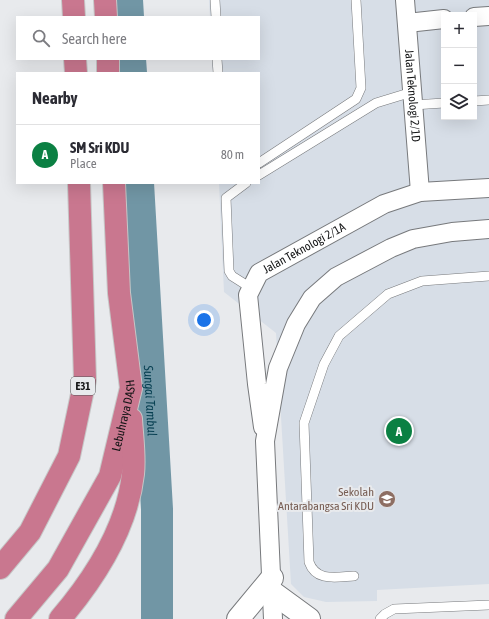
<!DOCTYPE html>
<meta charset="utf-8">
<style>
:root{--surface:#fff;--page:#f7f7f7;--text:#2b2b33;--muted:#7c7c81;--line:#e1e1e2;--accent:#0b8043}
body{margin:0;font-family:"Asap Condensed",sans-serif;background:var(--page);color:var(--text)}
.controls{position:absolute;right:12px;top:12px;display:grid;overflow:hidden;border-radius:0px;box-shadow:0 4px 16px #0002}
.controls button{width:36px;height:36px;display:grid;place-items:center;padding:0;border:0;border-bottom:1px solid var(--line);background:var(--surface);color:var(--text);font:20px sans-serif}
.you{position:absolute;left:204px;top:320px;width:14px;height:14px;margin:-10px;border:3px solid #fff;border-radius:50%;background:#1a73e8;box-shadow:0 0 0 6px #1a73e833}
.badge{display:grid;place-items:center;width:26px;height:26px;border-radius:50%;background:var(--accent);color:#fff;font-size:13px;font-weight:700}
.pin{position:absolute;translate:-50% -50%;border:2px solid #fff;box-shadow:0 1px 4px #0006}
.list{margin:0;padding:0;list-style:none}
h2{display:flex;justify-content:space-between;align-items:center;height:52px;margin:0;padding:0 16px;font-size:17px}
h2 small{font-size:13px;font-weight:400;color:var(--muted)}
.list li{display:grid;grid-template-columns:26px 1fr auto;gap:12px;align-items:center;box-sizing:border-box;height:60px;padding:0 16px;border-top:1px solid var(--line)}
.list b{display:block;font-size:15px;white-space:nowrap}
.list p{margin:0;font-size:13px;white-space:nowrap;color:var(--muted)}
.list em{font-size:13px;font-style:normal;color:var(--muted)}
.icon{flex:none;width:22px;height:22px;fill:none;stroke:currentColor;stroke-width:2;stroke-linecap:round;stroke-linejoin:round}
.map{position:relative;flex:none;width:489px;height:619px;overflow:hidden}
.search{position:absolute;background:var(--surface);box-shadow:0 4px 16px #0002;left:16px;top:16px;width:244px;height:44px;display:flex;align-items:center;gap:10px;box-sizing:border-box;padding:0 14px;border-radius:0px;color:var(--muted);font-size:15px}
.panel{position:absolute;background:var(--surface);box-shadow:0 4px 16px #0002;left:16px;top:72px;width:244px;height:112px;border-radius:0px}
.map>svg:first-child{display:block}
</style>
<div class="map">
<svg width="489" height="619" viewBox="0 0 489 619">
<rect width="100%" height="100%" fill="#e8eaed"/>
<path fill="#d7dee7" fill-rule="evenodd" d="M209,0H489V584L377,590V601L326,602L304,597L291,584L276,333L224,292L219,183H259V73H213L212,59H259V17H210ZM444,15H474V117H444Z"/>
<g fill="none" stroke-linecap="round" stroke-linejoin="round">
<g stroke="#7196a5" stroke-width="32">
<path d="M127,0L128,17"/>
<path d="M130,59L131,73"/>
<path id="s1" d="M138,183L157,509V619"/>
</g>
<g stroke="#77797c" stroke-width="10">
<g id="service">
<path d="M215,0L216,17"/>
<path d="M217,59L218,73"/>
<path d="M474,101L489,100"/>
<path d="M413,105L444,103"/>
<path d="M259,163L356,99L361,88L356,0"/>
<path d="M259,175L376,103L412,92"/>
<path d="M246,183L226,198L229,271L232,276L251,288"/>
<path d="M354,576C336,577 316,582 309,562L304,423L324,364L339,336L388,294L422,281L489,276"/>
<path d="M380,619L385,614L394,609L489,605"/>
</g>
</g>
<g stroke="#77797c" stroke-width="20">
<g id="minor">
<path id="s2" d="M405,0L420,192"/>
<path d="M474,17L489,16"/>
<path d="M407,23L444,19"/>
<path id="s3" d="M263,427L257,384L248,295L259,273L384,204L420,192L489,188"/>
<path d="M273,619L265,441L278,368L296,324L312,298L336,277L391,248L413,239L452,232L489,229"/>
</g>
</g>
<g stroke="#77797c" stroke-width="24">
<g id="tertiary">
<path d="M272,592L309,619"/>
<path d="M238,619L272,578"/>
</g>
</g>
<g stroke="#c6c7c7" stroke-width="24">
<g id="motorway">
<path d="M73,0L74,17"/>
<path d="M105,0L106,17"/>
<path d="M75,59L76,73"/>
<path d="M108,59V73"/>
<path d="M0,568L30,532L69,456L85,380L79,183"/>
<path id="s4" d="M16,619L58,569L110,476L131,388L119,293L114,183"/>
<path d="M60,619C95,578 127,529 133,474C135,456 132,437 131,419"/>
</g>
</g>
<use href="#service" stroke="#fff" stroke-width="9"/>
<use href="#minor" stroke="#fff" stroke-width="18"/>
<use href="#tertiary" stroke="#fff" stroke-width="22"/>
<use href="#motorway" stroke="#c9778f" stroke-width="22"/>
</g>
<defs>
<g id="school-disc" transform="scale(0.9)"><circle r="9.5" fill="#8d6e63" stroke="#e8eaed"/><path d="M0-5L7-2L0 1L-7-2ZM-4 1L0 2.5L4 1V4Q0 6-4 4Z" fill="#fff"/></g>
</defs>
<g fill-rule="evenodd">
<use href="#school-disc" x="387" y="499"/>
</g>
<g text-anchor="middle" dominant-baseline="central" stroke-width="4" stroke-linejoin="round" paint-order="stroke">
<rect fill="#e8eaed" stroke="#535456" stroke-width="1" x="71" y="377" width="24" height="18" rx="3"/>
<g font-size="11" font-weight="bold" fill="#131415">
<text x="83" y="386">E31</text>
</g>
<g font-size="12" fill="#131415" stroke="#e8eaed">
<text stroke="none"><textPath href="#s2" startOffset="96">Jalan Teknologi 2/1D</textPath></text>
<text stroke="none"><textPath href="#s3" startOffset="209">Jalan Teknologi 2/1A</textPath></text>
<text stroke="none"><textPath href="#s4" startOffset="234">Lebuhraya DASH</textPath></text>
</g>
<g font-size="12" fill="#785e54" stroke="#e8eaed" text-anchor="end">
<text x="374" y="492">Sekolah<tspan x="374" dy="14">Antarabangsa Sri KDU</tspan></text>
</g>
<g font-size="13" font-style="italic" fill="#073f51" stroke="#e8eaed">
<text stroke="none"><textPath href="#s1" startOffset="218">Sungai Tambul</textPath></text>
</g>
</g>
</svg>
<div class="controls">
<button>+</button>
<button>−</button>
<button><svg class="icon" aria-label="layers" viewBox="0 0 24 24"><path d="M12 4l9 5-9 5-9-5zM3 14l9 5 9-5"/></svg></button>
</div>
<div class="you"></div>
<div class="pin badge" style="left:399px;top:431px">A</div>
<div class="search"><svg class="icon" aria-label="search" viewBox="0 0 24 24"><circle cx="10" cy="10" r="6"/><path d="M15 15l6 6"/></svg>Search here</div>
<section class="panel">
<h2>Nearby<small></small></h2>
<ul class="list">
<li><span class="badge">A</span><div><b>SM Sri KDU</b><p>Place</p></div><em>80 m</em></li>
</ul>
</section>
</div>
